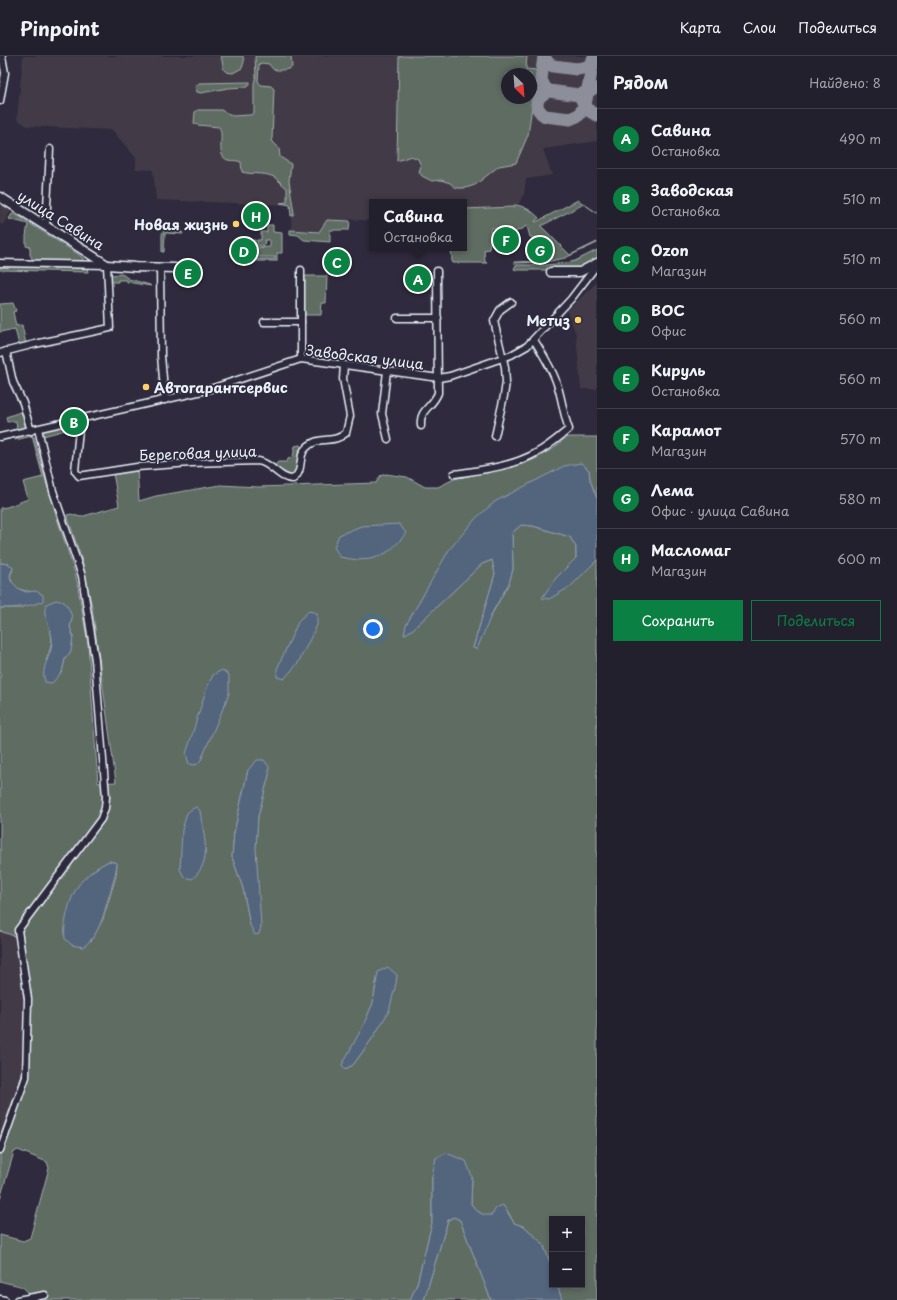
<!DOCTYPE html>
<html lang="ru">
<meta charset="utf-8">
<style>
:root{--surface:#23202e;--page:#2f2d3a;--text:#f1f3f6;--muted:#a3a3aa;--line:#403e4a;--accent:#0b8043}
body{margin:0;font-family:"Playpen Sans",sans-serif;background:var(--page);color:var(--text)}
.controls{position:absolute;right:12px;bottom:12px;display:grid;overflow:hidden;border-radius:0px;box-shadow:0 2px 6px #0003}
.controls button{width:36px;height:36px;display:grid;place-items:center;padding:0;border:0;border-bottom:1px solid var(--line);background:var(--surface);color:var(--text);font:20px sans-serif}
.compass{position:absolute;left:501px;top:12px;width:36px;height:36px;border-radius:50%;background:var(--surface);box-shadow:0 2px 6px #0003;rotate:155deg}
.you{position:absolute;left:373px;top:573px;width:14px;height:14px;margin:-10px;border:3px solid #fff;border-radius:50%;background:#1a73e8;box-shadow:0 0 0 6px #1a73e833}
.badge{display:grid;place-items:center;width:26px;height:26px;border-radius:50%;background:var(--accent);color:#fff;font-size:13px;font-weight:700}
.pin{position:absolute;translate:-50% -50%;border:2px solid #fff;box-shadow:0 1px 4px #0006}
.popup{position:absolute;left:369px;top:143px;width:98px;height:52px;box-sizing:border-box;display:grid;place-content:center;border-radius:0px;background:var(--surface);filter:drop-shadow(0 1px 3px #0005);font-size:13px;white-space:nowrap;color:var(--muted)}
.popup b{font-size:15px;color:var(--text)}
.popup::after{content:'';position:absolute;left:50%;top:100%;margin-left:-8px;border:8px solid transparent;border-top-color:var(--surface)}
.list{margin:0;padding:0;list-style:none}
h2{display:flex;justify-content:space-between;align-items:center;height:52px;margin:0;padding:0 16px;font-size:17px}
h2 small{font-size:13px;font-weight:400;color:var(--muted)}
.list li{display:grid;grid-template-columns:26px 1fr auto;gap:12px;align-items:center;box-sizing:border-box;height:60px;padding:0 16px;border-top:1px solid var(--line)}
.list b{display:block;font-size:15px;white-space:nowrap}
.list p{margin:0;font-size:13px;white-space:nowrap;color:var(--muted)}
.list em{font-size:13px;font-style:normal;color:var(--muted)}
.actions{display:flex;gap:8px;padding:12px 16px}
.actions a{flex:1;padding:9px 0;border:1px solid var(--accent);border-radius:0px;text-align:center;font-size:14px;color:var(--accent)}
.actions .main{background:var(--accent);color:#fff}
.map{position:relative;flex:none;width:597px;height:1244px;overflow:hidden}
header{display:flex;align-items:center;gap:24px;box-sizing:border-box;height:56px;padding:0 20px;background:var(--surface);border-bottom:1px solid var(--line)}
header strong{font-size:19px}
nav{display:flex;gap:22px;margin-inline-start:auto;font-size:14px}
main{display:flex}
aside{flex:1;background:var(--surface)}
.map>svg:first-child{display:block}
</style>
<header>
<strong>Pinpoint</strong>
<nav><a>Карта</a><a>Слои</a><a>Поделиться</a></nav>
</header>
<main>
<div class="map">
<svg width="597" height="1244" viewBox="0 0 597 1244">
<rect width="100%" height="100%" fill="#2f2a3d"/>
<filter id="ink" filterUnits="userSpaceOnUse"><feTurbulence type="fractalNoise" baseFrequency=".025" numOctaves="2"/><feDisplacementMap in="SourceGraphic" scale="8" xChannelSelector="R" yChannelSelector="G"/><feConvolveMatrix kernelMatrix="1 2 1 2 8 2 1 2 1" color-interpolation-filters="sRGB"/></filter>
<g filter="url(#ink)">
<g fill="#423b47" fill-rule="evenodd">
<path d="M23,0H597V85L543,93L552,119L526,123L524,138L518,149H514L510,173L491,172V186L464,174V146H372V165L348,163V166L327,165L320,178L292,175L290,149L156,144L153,114L136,113V102L112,74L27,70L17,63ZM507,18H531V42H507Z"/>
<path d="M0,145L12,153L3,168H0Z"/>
<path d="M597,226V333H581L576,278L567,255Z"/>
<path d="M0,875L17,881L27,957L22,1019L0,1081Z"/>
</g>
<g fill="#5e6c62" stroke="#a3aead" fill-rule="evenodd">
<path d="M221,0H243L244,6L242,12L233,17L226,16L224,14Z"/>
<path d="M255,0H291L292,11C289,14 277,15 273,13C271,12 270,9 269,8L261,7L259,9L258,25L261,29L271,30L274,33L272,83L273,86L279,92L280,101L291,108L289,125L294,157L293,159L291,160L290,149L280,147L287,146V132C282,129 279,124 274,121C264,116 252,119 242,116L241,106C237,104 232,105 228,104C215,100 225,79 219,71L198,69L195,68L194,67L195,56L198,54H221L233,60L250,59L254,57V27L256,21Z"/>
<path d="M399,0H527L526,13L537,14L528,79L516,107L499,110L475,129L466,132H456L450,127L441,124L432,125L422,120L419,116L421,110L418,103L411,100L397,105ZM507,18H531V42H507Z"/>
<path d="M250,26V29L247,31L228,32L201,37L197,36L195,31L199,27Z"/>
<path d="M578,144L597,157L584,148L541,170L570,199L597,186V187L565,202L546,206L514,207V206L542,205L551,199L552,193L546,183L530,181L527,170L512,178L509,173L491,172L489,193L484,194L485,206L487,207H453L452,205L451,192H464V153L514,151V149C523,149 534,156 539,162L535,165L536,166Z"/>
<path d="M12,158H15L78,198L83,202V206L33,204L30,199V191L26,190V180L28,168L9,163Z"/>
<path d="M327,164L350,165L349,174H330V186L304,184L298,179L290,178V174L319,176Z"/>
<path d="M267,169H273V176L282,177V197H277V205H253V203H275V201H256V192L270,191V184H265L264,190H257V184H261V176H267Z"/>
<path d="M164,174H172L182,176L183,178L165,177L164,196H162V178Z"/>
<path d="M255,184V191H243V193L241,194V200H239V186Z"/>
<path d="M597,194V204L574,214H516L514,213L516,209H545L566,207L575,205Z"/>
<path d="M0,209L87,211L88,216L0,214Z"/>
<path d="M122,218L129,223L150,229L151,230L127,226V224H118V226H111V219Z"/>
<path d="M306,220H327L326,247H322L321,259H303V224Z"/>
<path d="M13,247L16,255L13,256L16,270L22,269L26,288L19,289L15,273L0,276V248Z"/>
<path d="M23,355L26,373L9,377V375L17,373L16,365L7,366L6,361Z"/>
<path d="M75,367L77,371L43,380L42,377L43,375Z"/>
<path d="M30,378L34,381L48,433L50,435L56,459L76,520L88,588L98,727L116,726L92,551L82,505L67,459L71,458L80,461L119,450L113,417L137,412L139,445L156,440L220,429L258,431L376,427L380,420L386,418L407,421L425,431H438L454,423L513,411L535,403L554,392L564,383L569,381H597V443L590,424L589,414L581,407L404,578L413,573L482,508L492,504L495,518L473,592L509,527L513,513L512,477L521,469L533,470L570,481L576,491V502L555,523L570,531L597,504V1244H562L557,1229H582V1163H552V1212L543,1188L525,1171L514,1167L508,1156L485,1160L476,1154L471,1148L472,1121L432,1120V1167L417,1228L410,1244H30C28,1227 14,1230 0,1225V1179L23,1185L30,1182L49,1112L47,1106L18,1094L14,1096L0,1143V1081L22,1019L27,957L17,881L0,875V552H22L43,539C30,532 14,540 10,519L12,516L13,512L9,508L0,507V452L7,451L28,443L23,426L43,421L32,380L15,384V382L17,381ZM45,557L72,561L70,571L73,580L71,595L65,603L62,616L46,605C55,582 52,580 45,557ZM248,714L269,719L258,760L250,869L243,832L232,801L234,777ZM109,805L117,807L116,820L103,863L91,885L95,813ZM376,927L374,980L353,1009L345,1013L373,947Z"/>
<path d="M300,389L301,390L299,408L294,421L286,420L275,409L278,406H287L288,403L293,401L295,390Z"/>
<path d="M454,1161L460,1164L491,1244H424L448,1164Z"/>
</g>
<g fill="#53657d" stroke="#8f9dae">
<path d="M581,407L589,414L590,424L597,443V504L570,531L549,543L542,542L555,523L576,502V491L570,481L533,470L521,469L512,477L513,513L509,527L493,555L477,593L473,592L495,518L492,504L482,508L413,573L404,579L406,569L449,494L476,462L496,445L564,410Z"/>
<path d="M399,468L406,477C387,502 371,508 340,501L334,491L339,479L361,470Z"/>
<path d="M0,507L9,508L13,512L10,519L11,525L19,533L26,536L36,535L43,539V545C29,551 16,552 0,552Z"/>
<path d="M56,544L64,546L69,553L72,561L70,571L73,580L71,595L65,603L62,616L52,627L45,626C40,610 51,602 52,587C53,576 46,567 45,557C44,554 46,551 46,548Z"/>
<path d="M309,555L317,557V569L298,607L284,623L277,621V613L299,564Z"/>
<path d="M222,614L229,619V638L201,704L196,709L189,708L186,698L206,634L213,619Z"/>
<path d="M257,704H264L269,711V719L258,760L256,792L261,870L259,878L255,879L250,869L243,832L232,801L234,777L248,714Z"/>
<path d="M197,751L200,755C203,779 214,805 192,823L184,821L180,813L182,774L187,757L192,753Z"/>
<path d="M109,805L117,807C116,819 112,829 109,840C103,859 100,879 83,891L72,889L65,883C63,868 69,843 78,830C84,820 99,810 109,805Z"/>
<path d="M388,911L397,919L396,927L389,955L374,980L353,1009L345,1013L342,1009L363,970L373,947L378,916Z"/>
<path d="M446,1097L466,1105L472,1121L471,1148C477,1156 482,1160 492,1159L496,1152L503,1149L514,1167L525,1171L543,1188L552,1212V1229H557L562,1244H491L460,1164L454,1161L448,1164L424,1244H410L417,1228L432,1167V1120L436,1102Z"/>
</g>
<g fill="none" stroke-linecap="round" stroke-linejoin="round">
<g stroke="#8c8e9a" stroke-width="13">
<path d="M544,0L541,24L545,32L549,35L579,39L585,37L594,32"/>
<path d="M544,1L549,8L553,10L577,13L588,11L594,3"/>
<path d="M549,35C536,40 532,51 545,60L570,63L579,59L585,49L594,0"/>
<path d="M582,44C587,52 588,56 597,59"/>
</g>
<g stroke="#e8f1f8" stroke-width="9">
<g id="minor">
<path d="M0,45L5,17L2,0"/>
<path d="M46,170L50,93"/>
<path d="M0,207L107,209L110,272L35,288L0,297"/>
<path d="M160,211L161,300L165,344"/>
<path d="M301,214V303"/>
<path d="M397,262H438"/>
<path d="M264,266H301"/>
<path d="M6,295L13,326L23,347L31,375"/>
<path d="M387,315L382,358L388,383"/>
<path d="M80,363L75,415L79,420L137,411L191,407L258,405C272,407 280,424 293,423C305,414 297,400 306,392C320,378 332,389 346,377L350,360L343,323L344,309"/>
<path d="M421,370C419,353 432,352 438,337L437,215"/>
<path d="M495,380L504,340L506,326L505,311L494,265L500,254L511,246"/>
<path d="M0,381L207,334L301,303L439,322L450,320L511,299L527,290L571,243L597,209"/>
<path d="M454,418C481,414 511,411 536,397C548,391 558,382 569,373C563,358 562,341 556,325C551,311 542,297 534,284"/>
<path d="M0,1094L26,1021L28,943L18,874L101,763L105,752L106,741L95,604L82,520L53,435L38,373"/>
<path d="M0,1243L5,1244"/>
<path d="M17,1244L45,1239"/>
</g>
</g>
<g stroke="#e8f1f8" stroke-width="11">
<g id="major">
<path d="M0,141L107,209L135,211L175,212"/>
<path d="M551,216H580L597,207"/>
</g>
</g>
<use href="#minor" stroke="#2f2a3d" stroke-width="6"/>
<use href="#major" stroke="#2f2a3d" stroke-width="8"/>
</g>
</g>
<g fill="#ffd166" stroke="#2f2a3d" stroke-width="1.5">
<circle cx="236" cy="168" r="4"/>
<circle cx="578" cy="264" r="4"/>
<circle cx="146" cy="331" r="4"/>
</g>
<g text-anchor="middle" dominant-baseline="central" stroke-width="3.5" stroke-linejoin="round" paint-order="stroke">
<g font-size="14" fill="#e8f1f8" stroke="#2f2a3d">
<text transform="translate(61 164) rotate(32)">улица Савина</text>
<text transform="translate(365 301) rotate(7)">Заводская улица</text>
<text transform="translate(198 397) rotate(-2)">Береговая улица</text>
</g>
<g font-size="14" font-weight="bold" fill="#e8f1f8" stroke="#2f2a3d" text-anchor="end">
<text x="228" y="168">Новая жизнь</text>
<text x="570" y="264">Метиз</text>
<text x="154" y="331" text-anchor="start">Автогарантсервис</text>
</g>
</g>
</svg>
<div class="controls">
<button>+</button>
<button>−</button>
</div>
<svg class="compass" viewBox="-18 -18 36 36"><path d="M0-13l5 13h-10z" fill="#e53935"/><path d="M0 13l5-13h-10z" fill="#a3a3aa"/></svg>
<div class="you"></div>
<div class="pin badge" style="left:418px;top:223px">A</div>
<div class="popup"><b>Савина</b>Остановка</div>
<div class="pin badge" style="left:74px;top:366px">B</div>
<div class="pin badge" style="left:337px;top:206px">C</div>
<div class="pin badge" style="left:244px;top:195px">D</div>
<div class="pin badge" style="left:188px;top:217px">E</div>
<div class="pin badge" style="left:506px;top:184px">F</div>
<div class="pin badge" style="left:540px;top:194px">G</div>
<div class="pin badge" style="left:256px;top:160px">H</div>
</div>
<aside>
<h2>Рядом<small>Найдено: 8</small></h2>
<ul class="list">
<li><span class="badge">A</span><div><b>Савина</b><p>Остановка</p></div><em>490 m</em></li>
<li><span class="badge">B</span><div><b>Заводская</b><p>Остановка</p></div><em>510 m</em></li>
<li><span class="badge">C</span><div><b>Ozon</b><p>Магазин</p></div><em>510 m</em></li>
<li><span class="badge">D</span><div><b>ВОС</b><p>Офис</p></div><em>560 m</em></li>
<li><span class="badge">E</span><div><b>Кируль</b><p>Остановка</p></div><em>560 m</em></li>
<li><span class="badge">F</span><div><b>Карамот</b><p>Магазин</p></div><em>570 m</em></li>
<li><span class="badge">G</span><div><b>Лема</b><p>Офис · улица Савина</p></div><em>580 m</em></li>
<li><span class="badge">H</span><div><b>Масломаг</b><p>Магазин</p></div><em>600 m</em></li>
</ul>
<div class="actions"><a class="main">Сохранить</a><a>Поделиться</a></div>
</aside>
</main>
